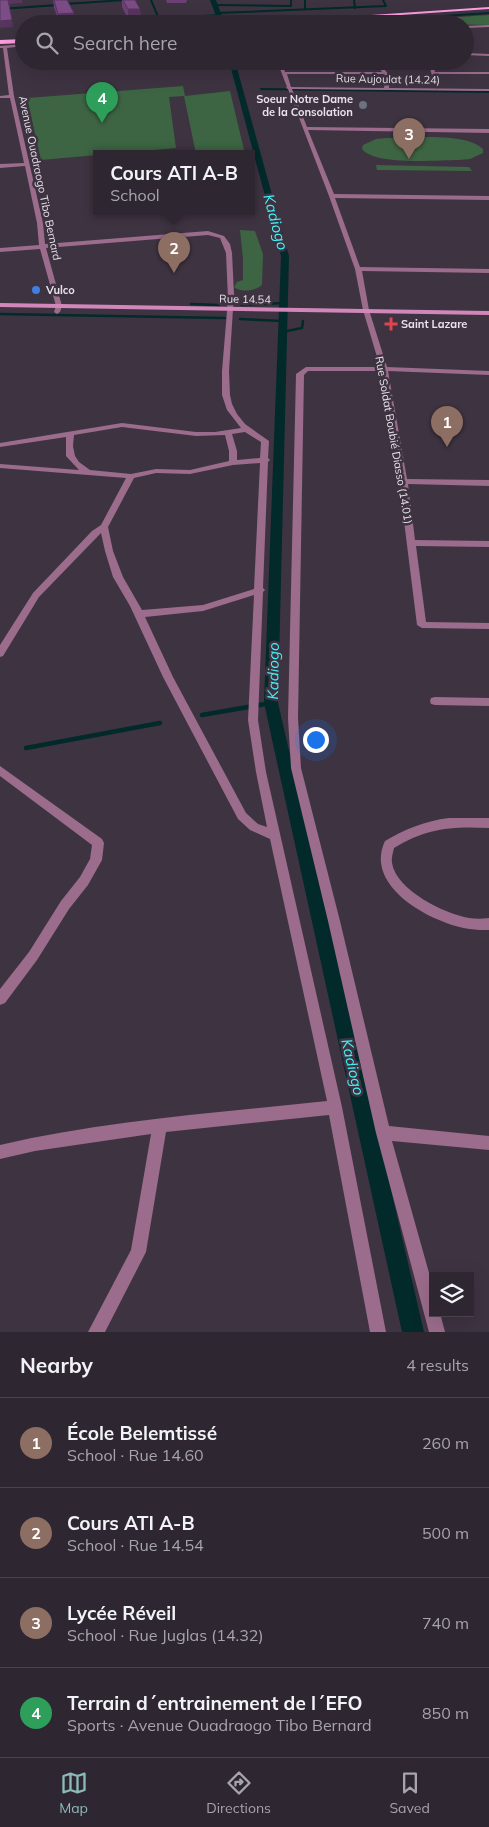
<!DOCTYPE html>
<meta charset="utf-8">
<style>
:root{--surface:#2e2631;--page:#362e39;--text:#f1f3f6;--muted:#a7a5ab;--line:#49434d;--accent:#8bbbb9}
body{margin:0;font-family:Mulish,sans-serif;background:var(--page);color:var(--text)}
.controls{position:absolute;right:15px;bottom:15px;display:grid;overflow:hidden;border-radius:0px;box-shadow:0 5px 20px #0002}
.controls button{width:45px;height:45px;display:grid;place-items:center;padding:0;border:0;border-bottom:1px solid var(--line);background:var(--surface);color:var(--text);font:25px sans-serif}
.you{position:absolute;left:315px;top:739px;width:18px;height:18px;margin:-12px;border:4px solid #fff;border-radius:50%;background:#1a73e8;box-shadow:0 0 0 8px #1a73e833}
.badge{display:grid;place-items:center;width:32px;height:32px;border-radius:50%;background:var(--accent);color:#fff;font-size:16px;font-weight:700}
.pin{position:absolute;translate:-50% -41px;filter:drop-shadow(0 1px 2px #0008)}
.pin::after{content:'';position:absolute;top:26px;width:18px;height:15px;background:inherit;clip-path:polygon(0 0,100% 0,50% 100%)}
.popup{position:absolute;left:93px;top:150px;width:162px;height:65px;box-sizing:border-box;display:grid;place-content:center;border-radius:0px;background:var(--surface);filter:drop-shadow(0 1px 4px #0005);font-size:16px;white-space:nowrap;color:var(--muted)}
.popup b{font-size:19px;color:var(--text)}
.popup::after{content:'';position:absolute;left:50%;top:100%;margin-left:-10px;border:10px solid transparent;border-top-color:var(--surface)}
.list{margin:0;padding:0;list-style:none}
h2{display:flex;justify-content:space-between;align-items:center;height:65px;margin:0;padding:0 20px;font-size:21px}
h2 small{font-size:16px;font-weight:400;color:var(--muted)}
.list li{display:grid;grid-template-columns:32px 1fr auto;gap:15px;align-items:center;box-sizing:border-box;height:90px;padding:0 20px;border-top:1px solid var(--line)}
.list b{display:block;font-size:19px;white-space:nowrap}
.list p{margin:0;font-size:16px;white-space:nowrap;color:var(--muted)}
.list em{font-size:16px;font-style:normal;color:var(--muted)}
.icon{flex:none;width:28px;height:28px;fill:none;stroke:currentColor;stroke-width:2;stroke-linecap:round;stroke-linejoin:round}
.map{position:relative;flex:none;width:489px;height:1332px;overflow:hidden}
.search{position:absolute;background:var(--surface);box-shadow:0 5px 20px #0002;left:15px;right:15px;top:15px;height:55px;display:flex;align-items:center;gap:12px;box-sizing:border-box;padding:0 18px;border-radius:28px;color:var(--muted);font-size:19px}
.sheet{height:425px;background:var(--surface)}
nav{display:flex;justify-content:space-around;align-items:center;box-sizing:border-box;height:70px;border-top:1px solid var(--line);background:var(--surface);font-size:14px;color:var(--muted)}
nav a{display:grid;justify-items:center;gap:2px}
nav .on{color:var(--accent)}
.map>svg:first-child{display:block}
</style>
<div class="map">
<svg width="489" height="1332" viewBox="0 0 489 1332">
<rect width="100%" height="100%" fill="#3e3341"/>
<g fill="#3d6443">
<path d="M489,15V25L370,23Z"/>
<path d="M183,86L185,96L230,91L245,154H196L184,96L169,97L176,148L41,160L27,98Z"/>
<path d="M387,138C410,138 466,132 483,149V153L470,159L459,160C438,160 375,166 362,149L363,145L376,139Z"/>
<path d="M376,165L469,167L472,171L377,170Z"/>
<path d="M240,230L255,231L263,254L262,285C255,291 242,293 234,287L237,282L243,280V259Z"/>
</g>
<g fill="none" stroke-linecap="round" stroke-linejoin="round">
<g stroke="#022a2b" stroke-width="2">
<path d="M151,0L159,19"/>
<path d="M305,0V9"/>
<path d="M354,0L355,8"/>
<path d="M65,4L125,0"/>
<path d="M215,5L291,6V0"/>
<path d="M0,9L58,5"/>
<path d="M218,13L386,6L383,0"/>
<path d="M77,24L219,15"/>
<path d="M324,24L489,13"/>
<path d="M261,89L489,92"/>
</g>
<g stroke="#022a2b" stroke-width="2.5">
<path d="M191,304L219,305"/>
<path d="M242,305L283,303"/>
<path d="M0,314L225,318"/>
<path d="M240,319L282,321"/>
<path d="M282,332L302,328L303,321"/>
</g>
<g stroke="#022a2b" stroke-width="4.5">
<path d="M202,715L271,703"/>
<path d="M26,748L160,723"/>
</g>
<g fill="#022a2b" fill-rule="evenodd">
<path d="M210,0H216L225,24H219Z"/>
<path d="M229,61H235L289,256L278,703L424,1332H402L264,703L281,256Z"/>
</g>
<g fill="#9b6c8c" fill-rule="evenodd">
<path d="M489,25V27L465,28V26Z"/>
<path d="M24,44V46L7,48L14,96L43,223L45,244L208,231L224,236L230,244L232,253L234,294L229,371L230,395L232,404L237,414L245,424L269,441L268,458L270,460L268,462L263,588L265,590L263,592L258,720L266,772L342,1107L386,1332H370L329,1115L166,1132L146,1252L105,1332H88L131,1250L151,1134L35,1151L0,1159V1145C107,1120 218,1113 327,1101L270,839L250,830L238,819L163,677L130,606L113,577L105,551L101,533L39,597L3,656L0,657V645L33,593L92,531L101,525L126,478L0,468V464L79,470L66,456V437L0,447V443L122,423L196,432H215L241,428L227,410L222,395V371L228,299L226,253L220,238L208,235L46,248L62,306L60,312L57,314L54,312L56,306L40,249L0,252V248L39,245L37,223L25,166L0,168V164L24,163L10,98H0V96L9,95L3,48H0V46ZM122,427L196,436L225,435L229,451V461L190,470L156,469L131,474L90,470L79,462L75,456L73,446L74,435ZM245,432L261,442L260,458L237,460V451L232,434ZM260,463L254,589L203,605L142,610L123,577L113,551L108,527L134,478L156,473L190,474L233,465ZM254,595L248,720L256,772L267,827L258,824L246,813L173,677L145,617L203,611Z"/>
<path d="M465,53L489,54V56L465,55Z"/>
<path d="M277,61H281L285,72H382L380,69V61H384V69L390,76L389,88L489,89V91L292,89L307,127L489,129V133L308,130L334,194L489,196V200L335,198L360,267L489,269V273L362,271L369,310L387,367L489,371V375L388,371L407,479L489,480V486L408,484L415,540L489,541V547L416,546L426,622L489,623V629L422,628L417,625L399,481L381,371H308L304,375L298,718L301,768L340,921L389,1126L489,1136V1150L392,1141L433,1287V1313H440L445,1332H429L376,1133L328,921L291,768L288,718L296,374L306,367H380L363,310L355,269L329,196L288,89L286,88L287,87ZM287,74H384L386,76L384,88L291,87Z"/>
<path d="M428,61H432L435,72H489V74H436L437,79L435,80L433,79Z"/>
<path d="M435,697L489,698V706L435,705L431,704L430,701L431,698Z"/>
<path d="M0,766L102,839L104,843L102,860L88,885L69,909L37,960L5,1003L0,1005V989L29,952L61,901L80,877L90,859L92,845L0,776Z"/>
<path d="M449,818H489V828C452,826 426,828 394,848C393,853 391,858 392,863C396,890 445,914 469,918C476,919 482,919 489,918V930C483,930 476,930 470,929C433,924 363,887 385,841C405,829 425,821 449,818Z"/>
</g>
<path fill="#d287bb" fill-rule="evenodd" d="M0,303L489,311V315L0,307Z"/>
<g fill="#fd9ce0" fill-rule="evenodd">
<path d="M489,7V9L268,24H239Z"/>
<path d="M24,39V43L0,44V40Z"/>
</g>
</g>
<g fill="#6b4174">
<path d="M53,0L74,13L75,22L60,24L54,8Z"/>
<path d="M122,0H135L140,9L141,18L128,19L122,7Z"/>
<path d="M166,0H187L186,3H167Z"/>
</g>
<g fill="#57355e">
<path d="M8,0H22V3L9,4Z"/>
<path d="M128,9H140L141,18L128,19Z"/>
<path d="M74,13L75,22L60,24L58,14Z"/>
<path d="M12,20L13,27L0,28V21Z"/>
</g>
<g fill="#7c4c87" stroke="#57355e">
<path d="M0,0H8L12,20L0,21Z"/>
<path d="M54,0H67L74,13L58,14Z"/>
<path d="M123,0H135L140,9H128Z"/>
</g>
<circle fill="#6b7280" stroke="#3e3341" stroke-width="2" cx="363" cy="105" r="5"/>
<circle fill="#3f7fe0" stroke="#3e3341" stroke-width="2" cx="36" cy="290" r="5"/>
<path fill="#e0444e" stroke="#3e3341" stroke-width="2" d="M388.5 316.5h5v5h5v5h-5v5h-5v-5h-5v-5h5z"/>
<g text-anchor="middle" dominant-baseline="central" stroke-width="5" stroke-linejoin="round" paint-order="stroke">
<g font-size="11" fill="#e9e2eb" stroke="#3e3341">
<text transform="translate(388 79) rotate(1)">Rue Aujoulat (14.24)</text>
<text transform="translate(40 178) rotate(78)">Avenue Ouadraogo Tibo Bernard</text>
<text transform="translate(245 299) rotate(1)">Rue 14.54</text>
<text transform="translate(394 440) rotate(80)">Rue Soldat Boubié Diasso (14.01)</text>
</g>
<g font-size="11" font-weight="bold" fill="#e9e2eb" stroke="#3e3341" text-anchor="start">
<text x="353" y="99" text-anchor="end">Soeur Notre Dame<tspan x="353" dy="13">de la Consolation</tspan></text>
<text x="46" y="290">Vulco</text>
<text x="401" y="324">Saint Lazare</text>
</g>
<g font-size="15" font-style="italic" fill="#42f1f8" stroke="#3e3341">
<text transform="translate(276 222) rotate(75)">Kadiogo</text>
<text transform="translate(273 671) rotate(-89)">Kadiogo</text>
<text transform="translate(353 1067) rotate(77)">Kadiogo</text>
</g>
</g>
</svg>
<div class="controls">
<button><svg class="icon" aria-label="layers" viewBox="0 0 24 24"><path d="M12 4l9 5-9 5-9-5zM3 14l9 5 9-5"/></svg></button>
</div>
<div class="you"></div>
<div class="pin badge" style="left:447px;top:447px;background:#8d6e63">1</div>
<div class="pin badge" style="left:174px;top:273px;background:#8d6e63">2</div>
<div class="popup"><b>Cours ATI A-B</b>School</div>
<div class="pin badge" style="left:409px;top:159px;background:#8d6e63">3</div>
<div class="pin badge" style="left:102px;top:123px;background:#2e9e5b">4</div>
<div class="search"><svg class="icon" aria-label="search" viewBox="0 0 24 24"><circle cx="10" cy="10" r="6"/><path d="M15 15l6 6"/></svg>Search here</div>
</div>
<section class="sheet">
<h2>Nearby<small>4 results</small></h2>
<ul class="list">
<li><span class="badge" style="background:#8d6e63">1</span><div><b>École Belemtissé</b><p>School · Rue 14.60</p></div><em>260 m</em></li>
<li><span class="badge" style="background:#8d6e63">2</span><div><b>Cours ATI A-B</b><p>School · Rue 14.54</p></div><em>500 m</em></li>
<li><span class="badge" style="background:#8d6e63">3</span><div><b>Lycée Réveil</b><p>School · Rue Juglas (14.32)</p></div><em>740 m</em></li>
<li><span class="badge" style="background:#2e9e5b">4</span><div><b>Terrain d´entrainement de l´EFO</b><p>Sports · Avenue Ouadraogo Tibo Bernard</p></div><em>850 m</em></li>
</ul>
</section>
<nav>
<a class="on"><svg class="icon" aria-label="map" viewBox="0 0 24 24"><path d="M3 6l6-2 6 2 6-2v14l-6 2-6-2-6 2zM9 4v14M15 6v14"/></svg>Map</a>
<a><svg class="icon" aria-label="directions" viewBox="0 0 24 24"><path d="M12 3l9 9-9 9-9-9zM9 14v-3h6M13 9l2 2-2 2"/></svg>Directions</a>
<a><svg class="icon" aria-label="saved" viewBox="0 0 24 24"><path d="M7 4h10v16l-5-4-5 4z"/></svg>Saved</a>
</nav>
